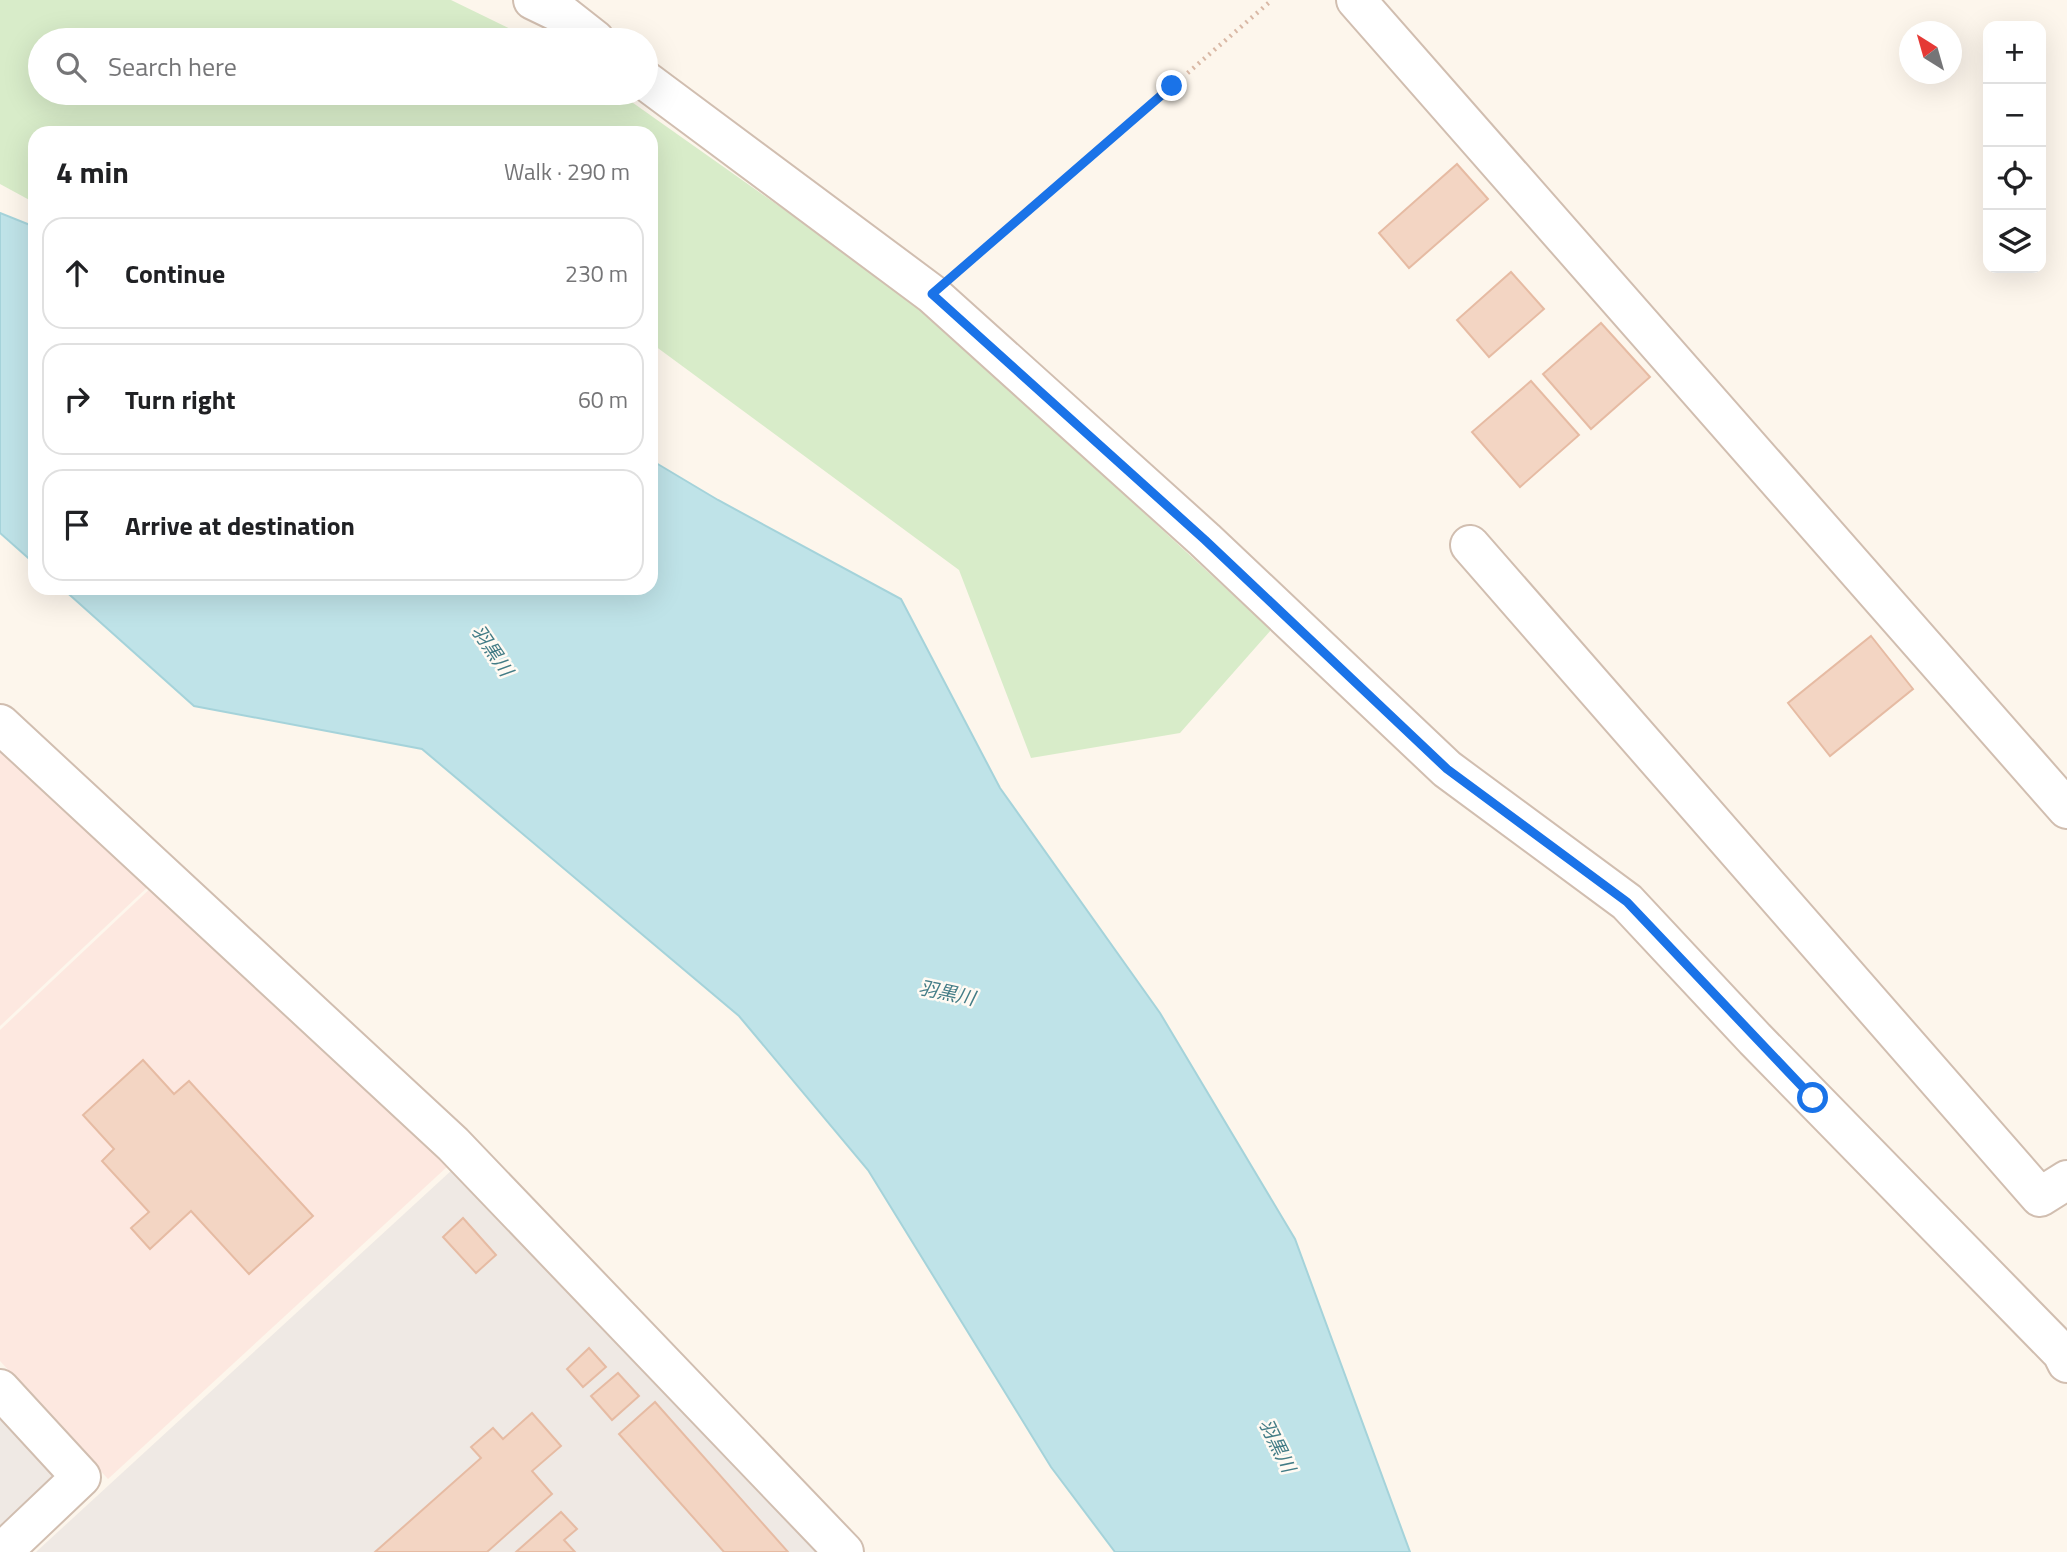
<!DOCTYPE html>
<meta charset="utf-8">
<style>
:root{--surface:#fff;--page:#f6f6f6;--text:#202124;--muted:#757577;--line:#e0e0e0}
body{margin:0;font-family:"Titillium Web","Noto Sans JP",sans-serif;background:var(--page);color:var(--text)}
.controls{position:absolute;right:21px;top:21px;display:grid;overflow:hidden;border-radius:14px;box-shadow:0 7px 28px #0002}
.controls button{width:63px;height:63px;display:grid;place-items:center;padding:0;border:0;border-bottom:2px solid var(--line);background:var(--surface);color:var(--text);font:35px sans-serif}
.compass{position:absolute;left:1899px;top:21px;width:63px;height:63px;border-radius:50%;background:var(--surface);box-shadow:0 7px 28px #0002;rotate:323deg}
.stop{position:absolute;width:21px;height:21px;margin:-16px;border:5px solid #1a73e8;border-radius:50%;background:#fff}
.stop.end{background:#1a73e8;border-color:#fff;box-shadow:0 2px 7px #0008}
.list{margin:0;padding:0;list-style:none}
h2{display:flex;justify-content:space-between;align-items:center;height:91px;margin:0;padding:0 28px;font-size:30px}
h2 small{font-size:23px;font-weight:400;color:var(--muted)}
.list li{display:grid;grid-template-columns:46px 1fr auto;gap:21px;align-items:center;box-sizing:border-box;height:112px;margin:0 14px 14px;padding:0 14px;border:2px solid var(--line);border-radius:21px}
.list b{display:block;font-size:26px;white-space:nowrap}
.list em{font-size:23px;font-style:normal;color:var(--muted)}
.icon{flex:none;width:38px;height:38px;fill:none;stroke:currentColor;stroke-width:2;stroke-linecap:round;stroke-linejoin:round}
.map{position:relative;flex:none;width:2067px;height:1552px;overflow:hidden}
.search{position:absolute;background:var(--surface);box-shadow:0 7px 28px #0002;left:28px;top:28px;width:630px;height:77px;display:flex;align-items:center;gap:18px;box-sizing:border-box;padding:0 24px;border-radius:38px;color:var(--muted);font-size:26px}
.panel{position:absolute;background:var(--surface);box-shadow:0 7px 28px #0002;left:28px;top:126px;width:630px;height:469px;border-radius:21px}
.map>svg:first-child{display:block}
</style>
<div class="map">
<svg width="2067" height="1552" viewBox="0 0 2067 1552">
<rect width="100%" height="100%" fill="#fdf6ec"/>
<g fill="#fde8e0">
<path d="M0,740L153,882L0,1026Z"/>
<path d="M155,884L448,1166L108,1479L0,1361V1030Z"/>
</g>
<g fill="#efe9e4">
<path d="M453,1169L819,1552H36Z"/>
<path d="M0,1398L73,1476L0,1543Z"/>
</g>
<path fill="#d8ecc9" d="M0,0H451L533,40H40V93H619L915,302L1271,630L1180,733L1031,758L959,570L651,343V133H228L220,130L212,133H35V203L0,184Z"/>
<g fill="#bfe3e8" stroke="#a5d3da" stroke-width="2">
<path d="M0,213L35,227V564L0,533Z"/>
<path d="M651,460L718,500L901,599L1000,788L1160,1013L1295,1239L1410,1552H1115L1051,1467L868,1170L739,1016L422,749L194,706L62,588H651Z"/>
</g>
<g fill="#f3d5c3" stroke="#e6bba3" stroke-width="2">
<path d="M1457,164L1488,199L1409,268L1379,233Z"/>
<path d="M1511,272L1544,309L1489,357L1457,320Z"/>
<path d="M1601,323L1650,377L1591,429L1543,374Z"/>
<path d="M1531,381L1579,435L1520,487L1472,432Z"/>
<path d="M1871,636L1913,689L1830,756L1788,703Z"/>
<path d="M143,1060L174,1094L189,1081L313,1216L249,1274L191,1211L150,1249L131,1228L149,1212L102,1161L114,1149L83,1115Z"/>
<path d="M463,1218L496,1255L476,1273L443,1237Z"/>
<path d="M589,1348L606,1367L583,1387L567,1369Z"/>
<path d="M618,1373L639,1396L612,1420L591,1396Z"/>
<path d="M655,1402L788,1552H724L619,1434Z"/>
<path d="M532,1413L561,1446L532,1471L552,1494L487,1552H375L481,1458L471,1447L493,1428L503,1439Z"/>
<path d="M561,1512L577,1529L564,1540L575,1552H516Z"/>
</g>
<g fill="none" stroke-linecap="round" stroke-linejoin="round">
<g stroke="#d1beb0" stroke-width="42">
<g id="minor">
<path d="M533,0L562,14L595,40"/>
<path d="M1356,0L2067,809"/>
<path d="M646,81L932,294L1205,540L1447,769L1627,902L1755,1039L2062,1353L2067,1363"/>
<path d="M1470,545L2040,1197L2067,1180"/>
<path d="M0,724L453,1144L844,1552"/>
<path d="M0,1389L81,1477L2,1552"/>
</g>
</g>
<path stroke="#d9b8a5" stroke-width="4.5" stroke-dasharray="2 5" stroke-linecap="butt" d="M960,270L1272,0"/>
<use href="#minor" stroke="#fff" stroke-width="38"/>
</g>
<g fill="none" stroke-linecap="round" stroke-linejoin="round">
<path stroke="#1a73e8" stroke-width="9" d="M1172,86L932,294L1205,540L1447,769L1627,902L1813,1098"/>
</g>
<g text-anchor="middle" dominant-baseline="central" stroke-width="5" stroke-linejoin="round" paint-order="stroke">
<g font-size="19" font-style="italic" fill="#437c86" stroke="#fffaf3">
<text transform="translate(493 650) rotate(56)">羽黒川</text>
<text transform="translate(947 992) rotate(12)">羽黒川</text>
<text transform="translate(1278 1445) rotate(64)">羽黒川</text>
</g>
</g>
</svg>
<div class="controls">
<button>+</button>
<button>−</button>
<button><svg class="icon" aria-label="locate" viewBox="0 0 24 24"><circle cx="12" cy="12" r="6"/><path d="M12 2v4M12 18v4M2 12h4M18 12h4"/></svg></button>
<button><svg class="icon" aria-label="layers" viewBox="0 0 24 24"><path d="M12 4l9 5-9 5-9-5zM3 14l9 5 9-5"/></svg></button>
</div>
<svg class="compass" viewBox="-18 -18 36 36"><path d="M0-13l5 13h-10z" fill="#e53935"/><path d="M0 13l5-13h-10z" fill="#757577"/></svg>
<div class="stop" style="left:1813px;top:1098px"></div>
<div class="stop end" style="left:1172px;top:86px"></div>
<div class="search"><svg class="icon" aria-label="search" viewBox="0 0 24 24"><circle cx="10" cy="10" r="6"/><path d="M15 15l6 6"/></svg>Search here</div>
<section class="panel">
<h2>4 min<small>Walk · 290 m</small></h2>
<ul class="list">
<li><svg class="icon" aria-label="ahead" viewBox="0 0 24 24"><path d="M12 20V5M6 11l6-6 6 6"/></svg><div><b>Continue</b></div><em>230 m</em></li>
<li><svg class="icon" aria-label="right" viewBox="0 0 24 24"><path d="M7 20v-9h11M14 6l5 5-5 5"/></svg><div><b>Turn right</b></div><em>60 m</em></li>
<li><svg class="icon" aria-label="arrive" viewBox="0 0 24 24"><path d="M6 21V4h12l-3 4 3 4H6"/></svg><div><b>Arrive at destination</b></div></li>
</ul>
</section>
</div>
